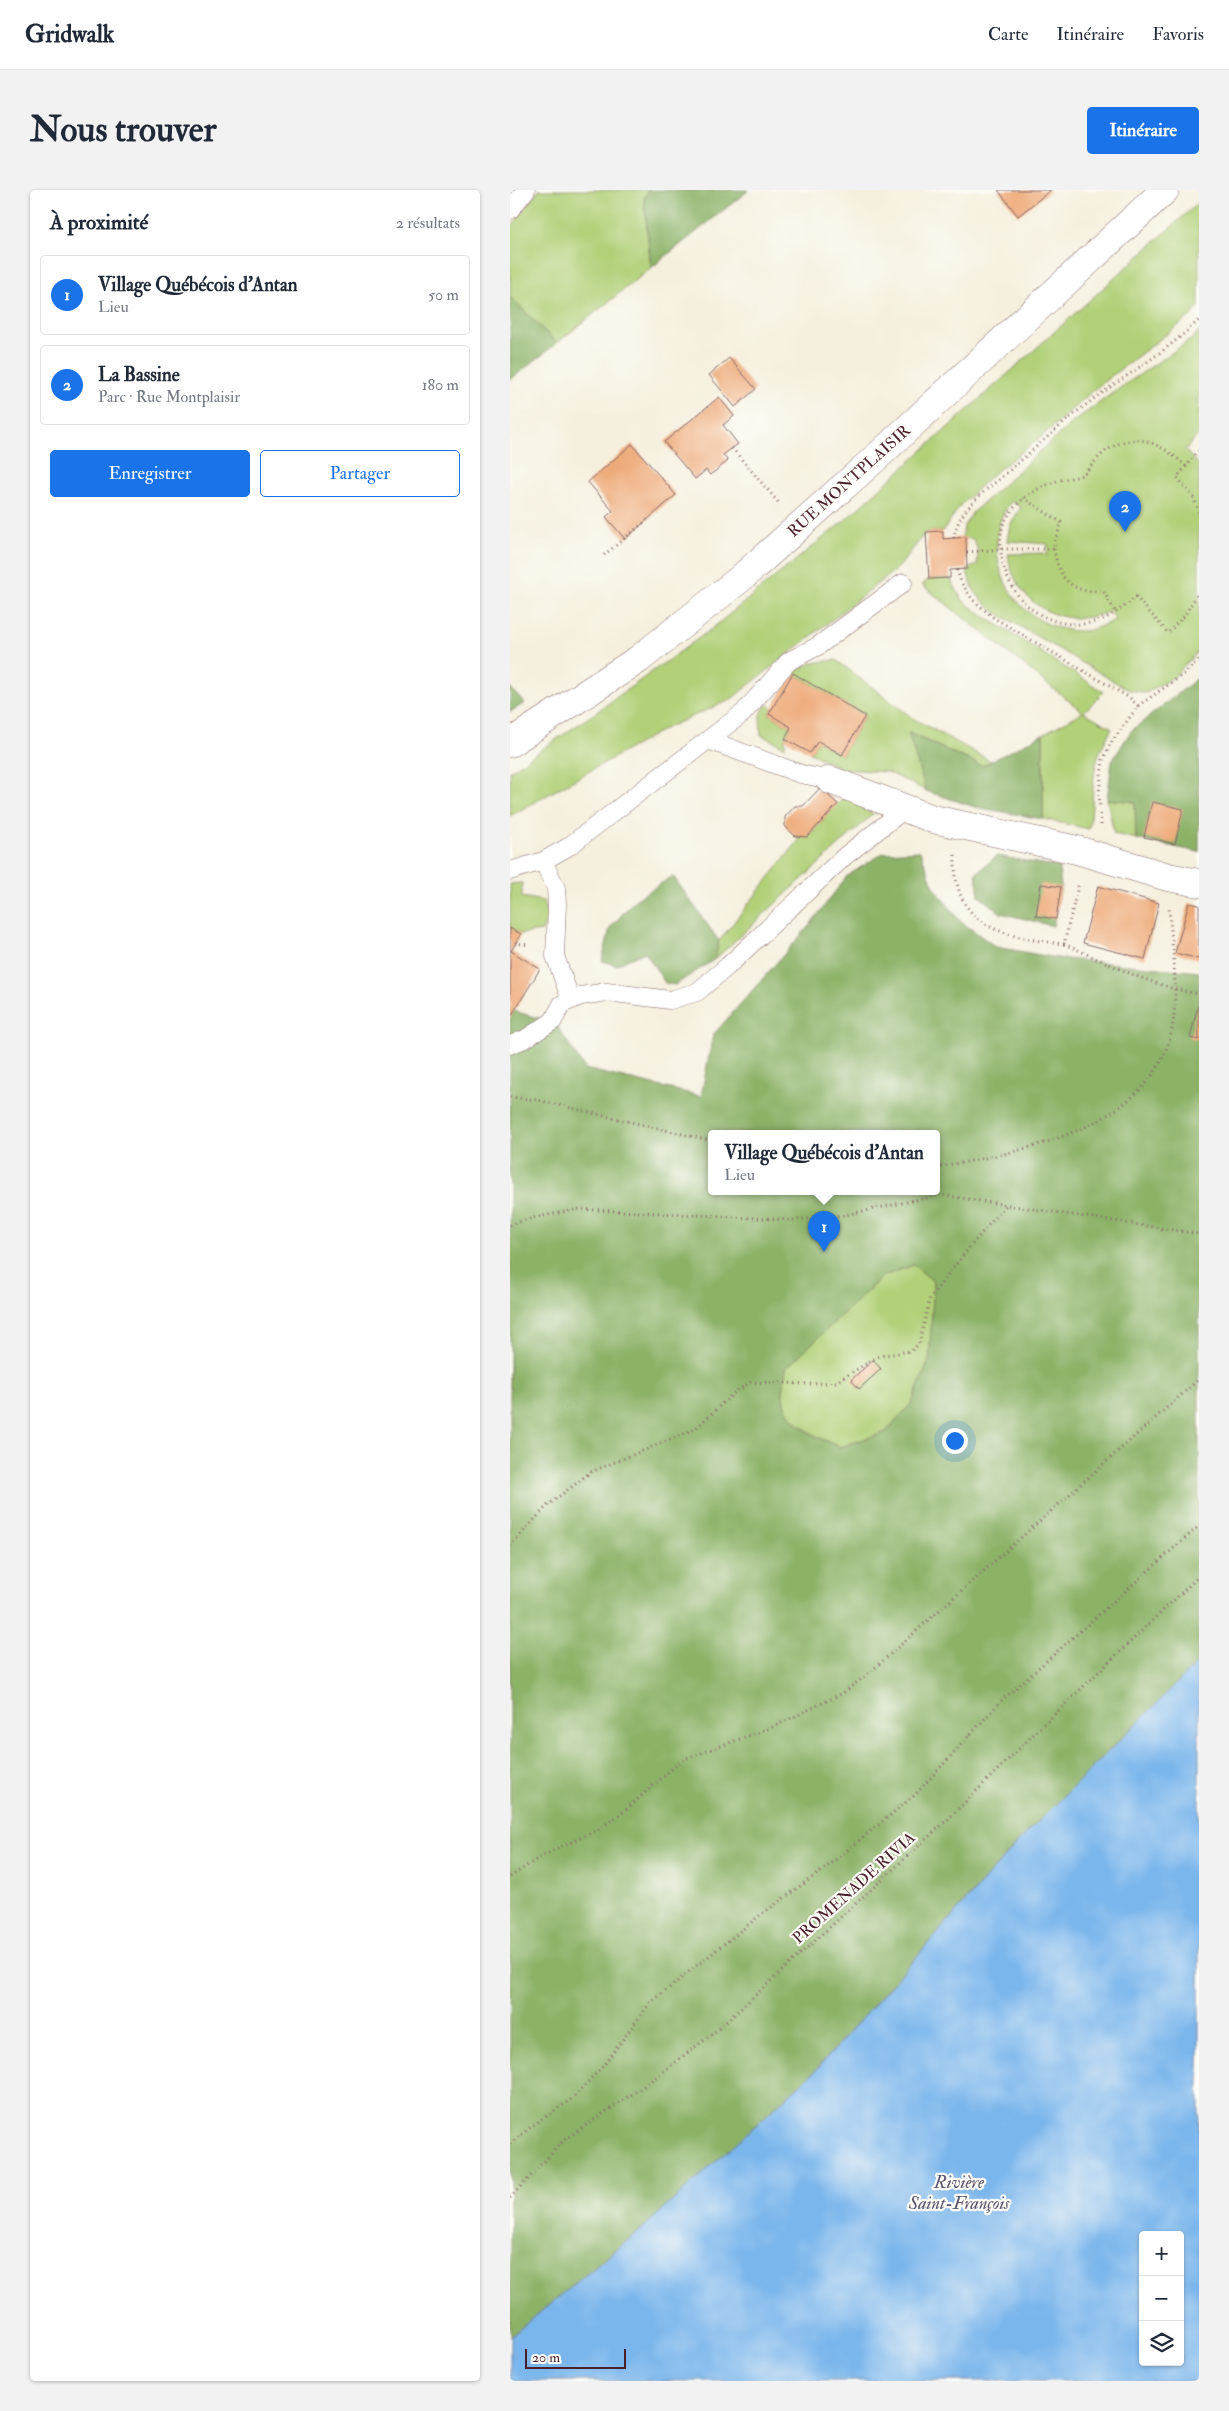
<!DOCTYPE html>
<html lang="fr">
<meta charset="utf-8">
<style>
:root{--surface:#fff;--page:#f2f2f3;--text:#1f2937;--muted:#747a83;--line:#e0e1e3;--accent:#1a73e8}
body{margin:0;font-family:"IM FELL Double Pica",serif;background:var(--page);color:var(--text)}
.controls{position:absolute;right:15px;bottom:15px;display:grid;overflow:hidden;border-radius:5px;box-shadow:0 1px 4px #0004}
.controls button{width:45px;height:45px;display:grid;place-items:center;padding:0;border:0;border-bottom:1px solid var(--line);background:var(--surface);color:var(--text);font:25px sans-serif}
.scale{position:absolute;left:15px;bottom:12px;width:101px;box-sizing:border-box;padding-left:5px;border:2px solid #4a1f2b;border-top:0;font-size:14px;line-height:18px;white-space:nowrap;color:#4a1f2b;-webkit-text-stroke:4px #fdfcf7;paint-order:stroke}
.you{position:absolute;left:444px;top:1250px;width:18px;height:18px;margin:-12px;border:4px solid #fff;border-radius:50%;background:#1a73e8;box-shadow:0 0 0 8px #1a73e833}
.badge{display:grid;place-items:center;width:32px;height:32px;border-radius:50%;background:var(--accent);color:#fff;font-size:16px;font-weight:700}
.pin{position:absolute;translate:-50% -41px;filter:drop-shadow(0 1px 2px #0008)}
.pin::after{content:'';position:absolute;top:26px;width:18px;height:15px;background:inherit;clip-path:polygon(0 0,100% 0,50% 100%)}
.popup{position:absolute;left:198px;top:940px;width:232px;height:65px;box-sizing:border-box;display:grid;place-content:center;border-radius:5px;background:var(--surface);filter:drop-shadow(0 1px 4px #0005);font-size:16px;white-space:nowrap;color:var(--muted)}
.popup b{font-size:19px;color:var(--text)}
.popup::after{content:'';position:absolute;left:50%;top:100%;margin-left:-10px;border:10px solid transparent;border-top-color:var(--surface)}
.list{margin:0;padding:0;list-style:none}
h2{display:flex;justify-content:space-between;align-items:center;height:65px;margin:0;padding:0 20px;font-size:21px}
h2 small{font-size:16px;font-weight:400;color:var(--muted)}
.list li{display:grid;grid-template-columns:32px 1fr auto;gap:15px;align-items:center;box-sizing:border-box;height:80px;margin:0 10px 10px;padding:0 10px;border:1px solid var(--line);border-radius:5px}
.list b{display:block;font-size:19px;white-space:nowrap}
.list p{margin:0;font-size:16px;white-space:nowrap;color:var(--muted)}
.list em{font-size:16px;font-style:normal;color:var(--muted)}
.actions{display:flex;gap:10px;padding:15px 20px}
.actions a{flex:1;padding:11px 0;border:1px solid var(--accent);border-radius:5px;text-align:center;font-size:18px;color:var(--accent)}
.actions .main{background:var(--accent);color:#fff}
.icon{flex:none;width:28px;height:28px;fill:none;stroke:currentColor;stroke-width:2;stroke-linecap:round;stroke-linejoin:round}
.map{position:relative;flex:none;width:689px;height:2191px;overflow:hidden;border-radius:5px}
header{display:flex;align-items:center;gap:30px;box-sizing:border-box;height:70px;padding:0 25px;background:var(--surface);border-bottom:1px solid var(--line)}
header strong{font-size:24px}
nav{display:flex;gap:28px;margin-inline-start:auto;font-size:18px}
.intro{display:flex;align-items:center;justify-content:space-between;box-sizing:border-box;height:120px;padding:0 30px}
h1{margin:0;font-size:35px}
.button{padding:12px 22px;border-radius:5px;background:var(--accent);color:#fff;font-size:18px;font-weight:700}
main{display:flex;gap:30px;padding:0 30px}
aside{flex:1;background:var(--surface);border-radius:5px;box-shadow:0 1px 4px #0004}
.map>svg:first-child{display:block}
</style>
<header>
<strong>Gridwalk</strong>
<nav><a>Carte</a><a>Itinéraire</a><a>Favoris</a></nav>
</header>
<div class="intro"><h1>Nous trouver</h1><a class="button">Itinéraire</a></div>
<main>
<aside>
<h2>À proximité<small>2 résultats</small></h2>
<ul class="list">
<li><span class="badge">1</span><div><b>Village Québécois d'Antan</b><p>Lieu</p></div><em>50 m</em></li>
<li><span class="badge">2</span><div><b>La Bassine</b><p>Parc · Rue Montplaisir</p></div><em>180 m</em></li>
</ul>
<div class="actions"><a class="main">Enregistrer</a><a>Partager</a></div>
</aside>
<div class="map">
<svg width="689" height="2191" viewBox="0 0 689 2191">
<rect width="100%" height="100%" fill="#fdfcf7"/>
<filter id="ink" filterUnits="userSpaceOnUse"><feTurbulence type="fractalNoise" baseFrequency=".02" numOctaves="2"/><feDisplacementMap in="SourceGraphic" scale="10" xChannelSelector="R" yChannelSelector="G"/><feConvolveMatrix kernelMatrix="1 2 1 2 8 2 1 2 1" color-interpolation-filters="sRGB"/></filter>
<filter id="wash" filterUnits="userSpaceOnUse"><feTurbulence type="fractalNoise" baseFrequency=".0096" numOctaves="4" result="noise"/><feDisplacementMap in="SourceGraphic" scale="20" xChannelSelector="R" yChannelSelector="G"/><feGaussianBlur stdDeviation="1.12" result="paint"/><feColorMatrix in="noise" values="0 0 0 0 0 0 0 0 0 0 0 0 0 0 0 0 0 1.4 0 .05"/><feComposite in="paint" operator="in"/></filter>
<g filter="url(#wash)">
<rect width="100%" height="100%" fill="#f5f0de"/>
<g fill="#b1d078" stroke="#7e7852" fill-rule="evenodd">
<path d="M29,0H139L134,8L141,78L47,153L0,107V38Z"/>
<path d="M689,12V117L682,125L587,197L529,249L483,284L450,316L433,341L416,342L389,377L220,510L158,537L0,626V581L82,525L200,440L335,330Z"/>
<path d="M689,141V244L675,260L689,275V460L664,487L636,503L619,500L485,422C470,409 460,400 457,379L467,375L468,361L463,349L452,348L454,336L463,322L564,231L604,202L682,149ZM502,311L511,317L500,335L497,351L538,354L537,366L534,363L498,364C504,414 553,442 600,421L605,430C595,434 583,441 572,441C523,441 486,401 487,353C487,336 491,324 502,311Z"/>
<path d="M440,388L452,410L469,423L594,502L574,522L602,538C597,548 590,559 587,570C581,592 584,616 579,639L533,629V544L573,522L412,395L419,389Z"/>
<path d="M326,470L404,529L481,571L472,576L399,543L416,601L378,582L333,579L300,563L308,551L332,565L355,526L283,483L301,473Z"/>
<path d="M256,514L263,518L259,524L281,537L275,548V557L251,545L250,526Z"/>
<path d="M337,603L363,624L205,769L209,751L289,650L285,646L298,647Z"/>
<path d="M597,609L625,612L626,649L604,644Z"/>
<path d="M12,693V707L33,711L38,729L32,741L11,744L0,738V694Z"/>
<path d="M404,1075L424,1092L419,1171L401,1214L376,1242L330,1257C309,1248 273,1232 273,1205C273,1196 275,1187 276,1178L373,1086Z"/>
</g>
<g fill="#8cb268" stroke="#6b684a" fill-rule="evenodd">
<path d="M139,0H239L141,78L134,8Z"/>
<path d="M0,107L47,153L0,190Z"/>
<path d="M689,487V662L626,649L625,612L597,609L602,571L621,541Z"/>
<path d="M0,497L15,513L0,522Z"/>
<path d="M398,543L472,576L533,544V629L465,617L416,601Z"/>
<path d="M410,661L424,697L450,731L486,757L547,768L689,782V1471L510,1650L304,1882L134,2037L0,2147V828L4,821L45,833L75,879L191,906L203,845L299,736L337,686L373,663ZM202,943H426V1001H202ZM404,1075L424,1092L419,1171L401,1214L376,1242L330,1257C308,1248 275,1234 273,1206C272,1197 275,1187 276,1178L373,1086Z"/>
<path d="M487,666L549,677L551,697L543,736L491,723L469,706L466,683Z"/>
<path d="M163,686L209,751L205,769L165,795L155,793L135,762L106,775L92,771L100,738L125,710Z"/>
</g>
<path fill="#7ab6ec" stroke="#626a8c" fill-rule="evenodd" d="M689,1471V2191H0V2147L134,2037L304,1882L510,1650ZM633,2045H670V2172H633Z"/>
<g id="blocks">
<g fill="#eeab7a">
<path d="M488,0H541L508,26Z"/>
<path d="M219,168L246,199L225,217L199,185Z"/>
<path d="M209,207L224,226L213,235L228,254L213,265L218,271L200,285L196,280L185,289L154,252Z"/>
<path d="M122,254L166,305L115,349L96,327L103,321L78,292Z"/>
<path d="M433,341V349L456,347L457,379L440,380V388L419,389L416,342Z"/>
<path d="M283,483L355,526L332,565L308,551L300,563L275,549L281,537L259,524Z"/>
<path d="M310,598L328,614L297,647L285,646L275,636V627L285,616H293Z"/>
<path d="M642,612L673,619L665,654L634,647Z"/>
<path d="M531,694L551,697L546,729L526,726Z"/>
<path d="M588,696L649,713L635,769L573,753Z"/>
<path d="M679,713L689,715V769L665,763Z"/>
<path d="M0,738L11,744L1,761L30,779L0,828Z"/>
<path d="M688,816H689V850L680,848Z"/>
<path d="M363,1170L371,1179L349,1199L341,1190Z"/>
</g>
</g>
</g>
<g filter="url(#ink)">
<use href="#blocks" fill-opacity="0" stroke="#86686a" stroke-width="1"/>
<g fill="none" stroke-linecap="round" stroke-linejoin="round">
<g stroke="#86686a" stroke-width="19">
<g id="lane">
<path d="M0,20L16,0"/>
<path d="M198,550L291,584L320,590"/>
<path d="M33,671L46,698L47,714L45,766L61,810"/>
<path d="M0,681L33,671L58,657L233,523L279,471L308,456L393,393"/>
<path d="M0,855L15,849L43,831L52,814L71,806L97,802L160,810L187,802L218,776L335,666L396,618"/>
</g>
</g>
<g stroke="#86686a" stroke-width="29">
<path id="street" d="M320,590L423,629L567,660L658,687L689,693"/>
</g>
<g stroke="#86686a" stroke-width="29">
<path id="secondary" d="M0,553L129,469L230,389L370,264L655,0"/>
</g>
<g stroke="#86686a" stroke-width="3" stroke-dasharray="1 4" stroke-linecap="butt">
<path d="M222,258L269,313"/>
<path d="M689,261L667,287L684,308L689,322"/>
<path d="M676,276C653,256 629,239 599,259C589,265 582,275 575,283C570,288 557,288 550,290C527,297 504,311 494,333C490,342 490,353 491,363C496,405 529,437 573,434C595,432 610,420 626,407L658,443L673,427L689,402"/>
<path d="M444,348C447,318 480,298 501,279C529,255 555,230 585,208C621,182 657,161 689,130"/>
<path d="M544,359C549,390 561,403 593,401L606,423"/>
<path d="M457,362L491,359H544L545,349L552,333L513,308"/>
<path d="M94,365L137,330"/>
<path d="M447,380L451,392L462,409L484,428L620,508L628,516"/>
<path d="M591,635L589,603L593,570L601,553L628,516L674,484L689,470"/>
<path d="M445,665C442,738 494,747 554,754L569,692"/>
<path d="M5,753L19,755"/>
<path d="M554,754C601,774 637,795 689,804"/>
<path d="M0,907L27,910L202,951"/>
<path d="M426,977C505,964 633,940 659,851C671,811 662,759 659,718"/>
<path d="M404,1001L689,1044"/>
<path d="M0,1035L18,1029L69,1019L284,1030L335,1025L430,1005"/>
<path d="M0,1356L38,1315L81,1282L185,1239L226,1201L241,1192L301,1194L326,1192L369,1166L401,1161L409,1154L420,1108L458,1059L496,1015"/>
<path d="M0,1687L32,1666L89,1639L112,1623L172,1570L265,1536L333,1503L358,1484L689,1189"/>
<path d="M0,1954L22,1936L63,1908L93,1876L140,1813L249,1726L318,1676L406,1604L490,1512L689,1336"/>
<path d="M0,2008L54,1950L134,1896L206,1841L436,1631L527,1541L689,1386"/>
</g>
<use href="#lane" stroke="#fff" stroke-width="18"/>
<use href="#street" stroke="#fff" stroke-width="28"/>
<use href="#secondary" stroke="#fff" stroke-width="28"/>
</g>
</g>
<g text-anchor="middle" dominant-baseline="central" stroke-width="4.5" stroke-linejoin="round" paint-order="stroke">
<g font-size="16" fill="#4a1f2b" stroke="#fdfcf7">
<text transform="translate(339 291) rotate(-42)">RUE MONTPLAISIR</text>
<text transform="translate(344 1698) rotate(-42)">PROMENADE RIVIA</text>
</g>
<g font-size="18" font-style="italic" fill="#5b546f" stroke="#fdfcf7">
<text x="449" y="1992">Rivière<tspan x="449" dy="21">Saint-François</tspan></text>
</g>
</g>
</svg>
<div class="controls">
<button>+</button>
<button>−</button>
<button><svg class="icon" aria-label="layers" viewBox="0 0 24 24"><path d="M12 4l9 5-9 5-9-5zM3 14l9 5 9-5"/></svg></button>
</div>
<div class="scale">20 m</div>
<div class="you"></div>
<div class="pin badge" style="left:314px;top:1062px">1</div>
<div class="popup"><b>Village Québécois d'Antan</b>Lieu</div>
<div class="pin badge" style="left:615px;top:342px">2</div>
</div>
</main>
